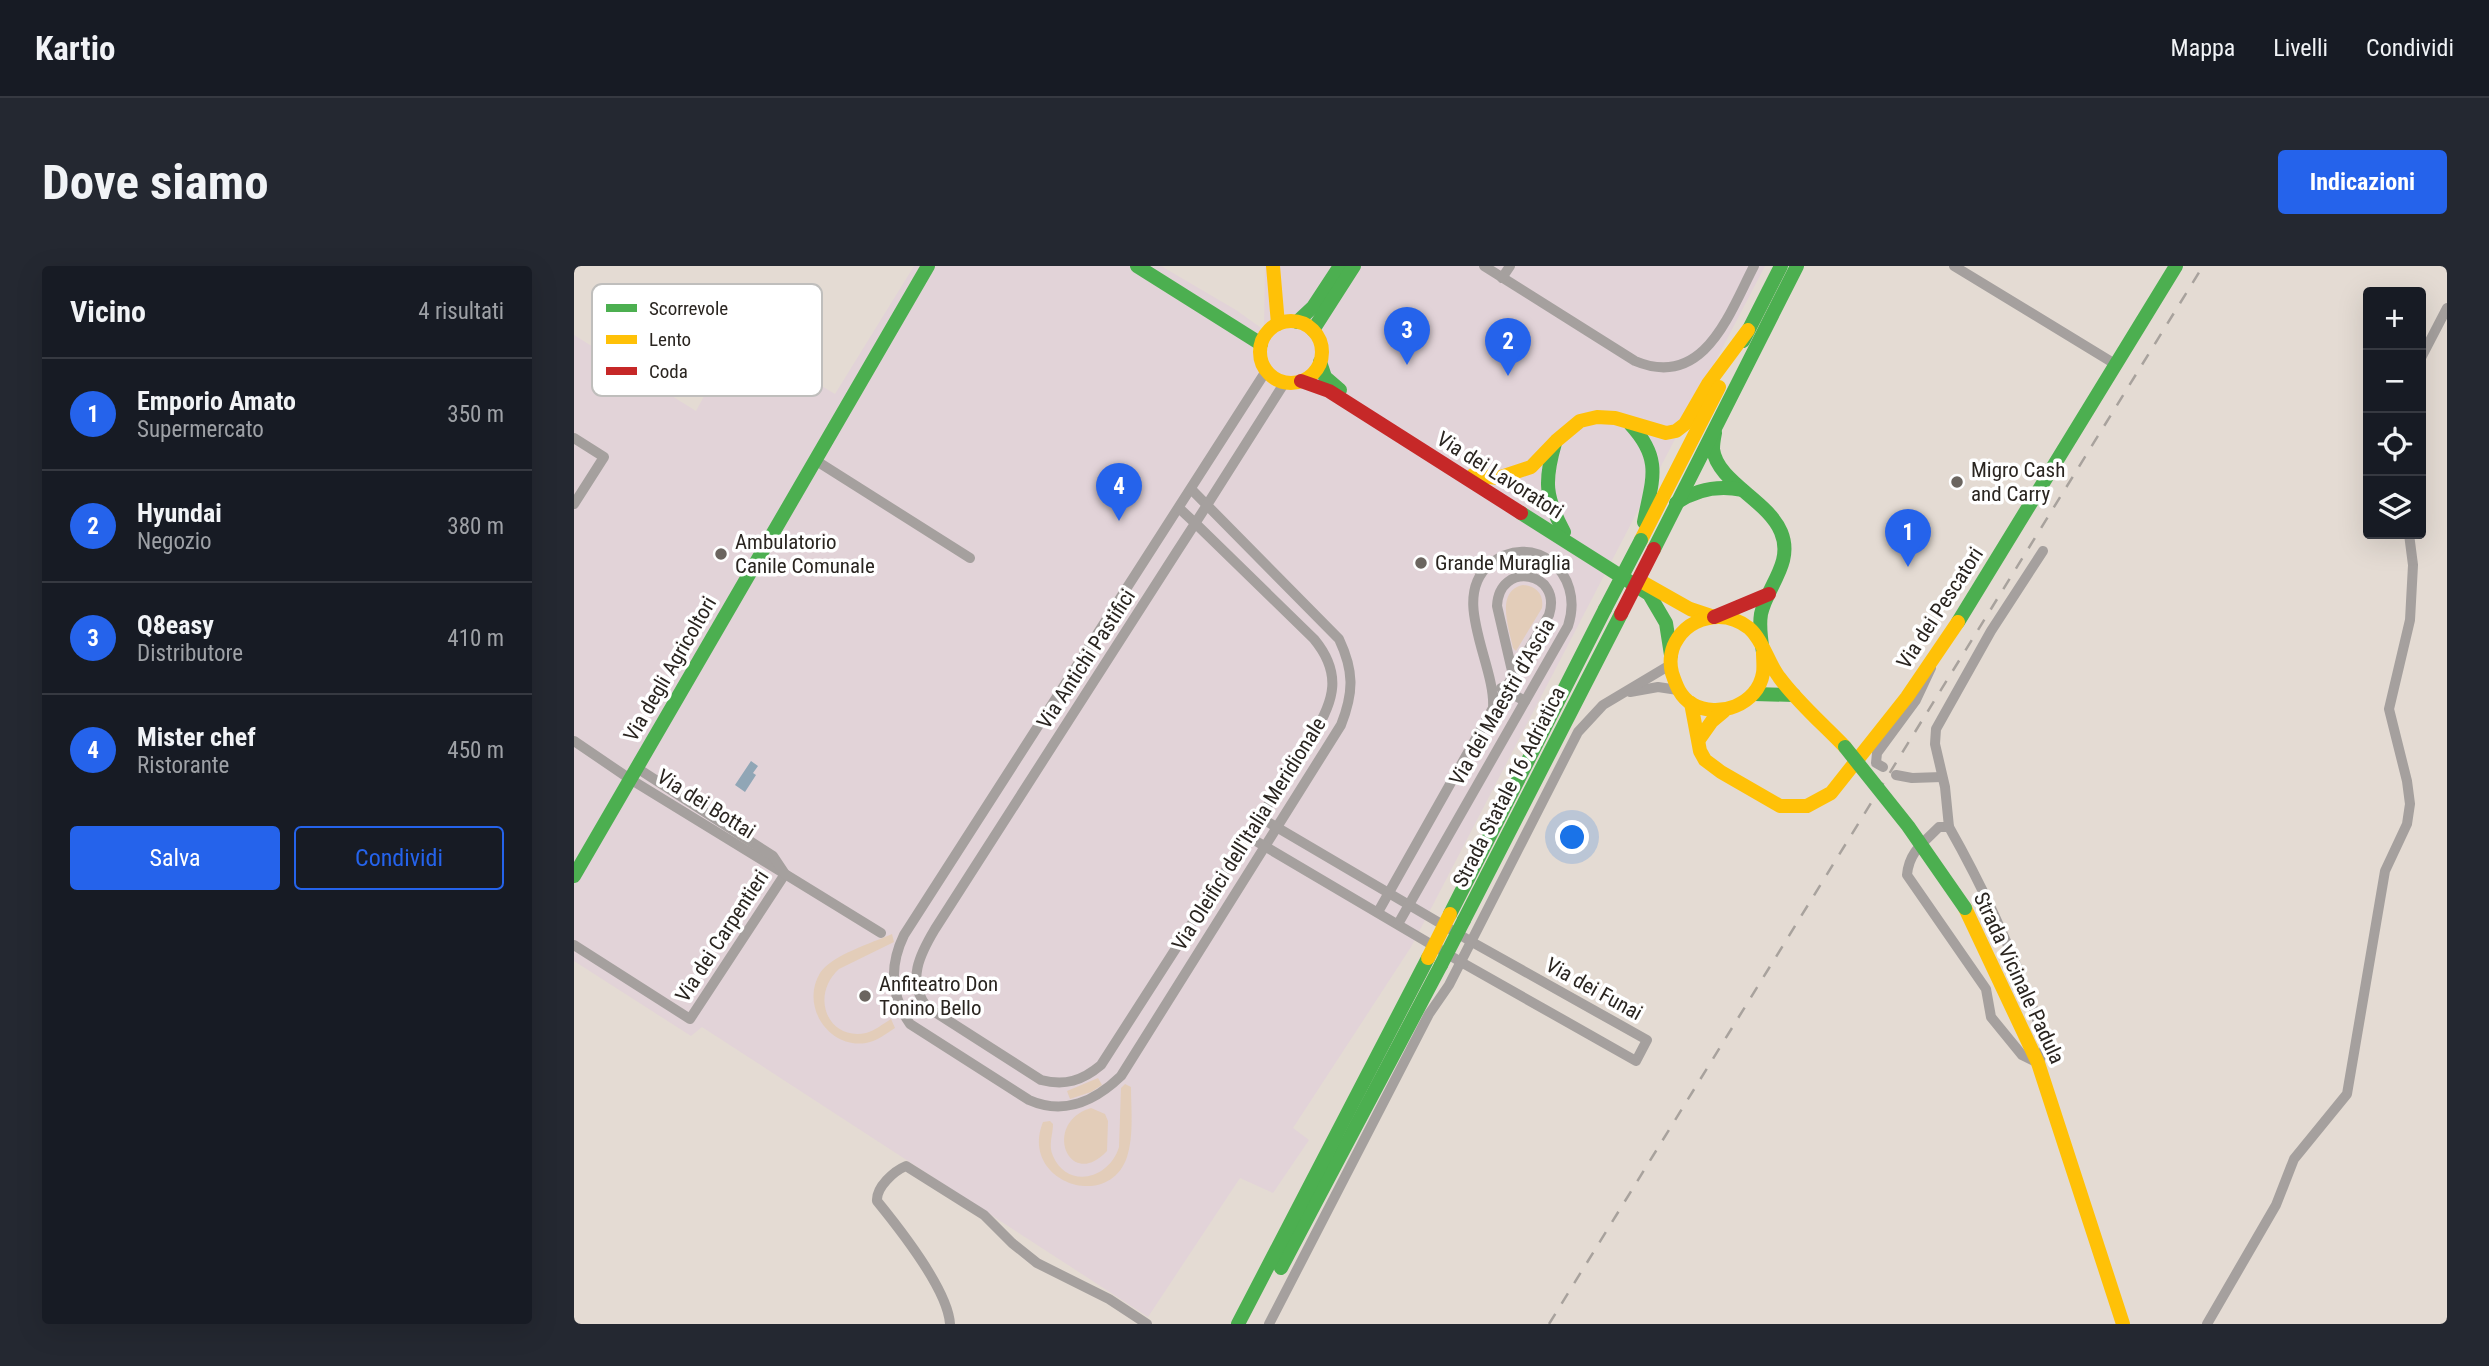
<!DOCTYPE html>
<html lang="it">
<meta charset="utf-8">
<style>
:root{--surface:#171b24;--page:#242831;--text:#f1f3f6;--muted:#9ea1a6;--line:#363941;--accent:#2563eb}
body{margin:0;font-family:"Roboto Condensed",sans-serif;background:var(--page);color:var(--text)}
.controls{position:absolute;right:21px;top:21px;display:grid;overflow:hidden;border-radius:7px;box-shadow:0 7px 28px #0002}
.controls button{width:63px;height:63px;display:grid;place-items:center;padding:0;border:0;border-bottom:2px solid var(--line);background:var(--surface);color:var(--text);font:35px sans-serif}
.you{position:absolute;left:999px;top:572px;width:24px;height:24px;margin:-18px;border:5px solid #fff;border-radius:50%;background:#1a73e8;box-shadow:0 0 0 10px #1a73e833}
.badge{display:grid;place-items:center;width:46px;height:46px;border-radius:50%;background:var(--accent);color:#fff;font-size:23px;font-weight:700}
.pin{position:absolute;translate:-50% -58px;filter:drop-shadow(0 2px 4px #0008)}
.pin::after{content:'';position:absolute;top:37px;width:24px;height:21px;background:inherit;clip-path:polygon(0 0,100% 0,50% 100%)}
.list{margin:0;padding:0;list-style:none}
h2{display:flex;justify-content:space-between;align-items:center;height:91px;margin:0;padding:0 28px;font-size:30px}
h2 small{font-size:23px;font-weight:400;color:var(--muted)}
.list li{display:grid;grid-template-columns:46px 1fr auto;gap:21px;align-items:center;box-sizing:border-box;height:112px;padding:0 28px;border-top:2px solid var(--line)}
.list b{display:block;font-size:26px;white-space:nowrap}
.list p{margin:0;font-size:23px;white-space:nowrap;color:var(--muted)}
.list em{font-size:23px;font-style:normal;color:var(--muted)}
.actions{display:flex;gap:14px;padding:21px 28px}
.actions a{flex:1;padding:16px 0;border:2px solid var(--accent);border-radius:7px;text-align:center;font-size:24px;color:var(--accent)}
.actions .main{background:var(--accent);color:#fff}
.icon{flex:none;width:38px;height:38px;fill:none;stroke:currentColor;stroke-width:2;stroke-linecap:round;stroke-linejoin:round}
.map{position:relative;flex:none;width:1873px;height:1058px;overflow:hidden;border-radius:7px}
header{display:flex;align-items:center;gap:42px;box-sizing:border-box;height:98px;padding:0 35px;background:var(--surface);border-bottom:2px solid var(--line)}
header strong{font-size:33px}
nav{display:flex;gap:38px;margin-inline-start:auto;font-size:24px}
.intro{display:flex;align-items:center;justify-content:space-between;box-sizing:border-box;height:168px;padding:0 42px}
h1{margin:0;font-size:49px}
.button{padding:18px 32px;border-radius:7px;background:var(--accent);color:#fff;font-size:24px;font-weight:700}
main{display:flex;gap:42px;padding:0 42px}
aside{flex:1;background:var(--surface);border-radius:7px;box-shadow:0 7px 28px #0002}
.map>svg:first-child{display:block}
</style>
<header>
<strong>Kartio</strong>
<nav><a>Mappa</a><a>Livelli</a><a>Condividi</a></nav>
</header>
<div class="intro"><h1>Dove siamo</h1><a class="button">Indicazioni</a></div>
<main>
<aside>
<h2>Vicino<small>4 risultati</small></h2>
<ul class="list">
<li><span class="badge">1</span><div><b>Emporio Amato</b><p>Supermercato</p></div><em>350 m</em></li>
<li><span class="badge">2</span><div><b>Hyundai</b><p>Negozio</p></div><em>380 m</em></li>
<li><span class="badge">3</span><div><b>Q8easy</b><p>Distributore</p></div><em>410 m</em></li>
<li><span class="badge">4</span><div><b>Mister chef</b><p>Ristorante</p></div><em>450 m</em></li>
</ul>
<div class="actions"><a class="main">Salva</a><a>Condividi</a></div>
</aside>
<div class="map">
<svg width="1873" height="1058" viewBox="0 0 1873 1058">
<rect width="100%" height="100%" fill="#e4dbd3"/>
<path fill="#e2d3d8" d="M340,0H587L662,44L690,64L691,0H1191L837,681L719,862L735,874L699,927L666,912L574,1051L128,761L117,770L0,695V69L122,145L163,69L261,128Z"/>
<g fill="#e3cdb9">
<path d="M949,319C963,320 970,329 968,342L942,385L939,382C935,362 921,325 949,319Z"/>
<path d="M318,668L320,676L265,703C236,729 253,775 292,767C300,765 309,758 317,753L321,762C312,768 303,775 292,777C255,783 226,740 246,707C258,689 298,677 318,668Z"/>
<path d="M524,812L528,819L517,826L496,833L493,825Z"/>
<path d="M551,818L557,821C557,843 560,870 553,891C534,947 445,915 469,856L476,855L479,858C479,869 474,879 479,890C493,923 535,914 545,881L547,822Z"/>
<path d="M517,842L531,848L534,855L533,885C495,926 467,857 517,842Z"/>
</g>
<path fill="#90a6b6" d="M177,495L184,500L179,507L182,509L171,526L161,519Z"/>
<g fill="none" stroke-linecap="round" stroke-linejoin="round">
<g stroke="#a5a09e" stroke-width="10">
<path d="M910,0L1061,95C1130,124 1155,48 1180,0"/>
<path d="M1380,0L1541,98"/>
<path d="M928,12L936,0"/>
<path d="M1847,92L1873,42"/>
<path d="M0,172L30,191L0,238"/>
<path d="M241,194L396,292"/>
<path d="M618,224L765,373C780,405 780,426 767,459L547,810C521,835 491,850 455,834L336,758C316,729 315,700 330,669L692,105"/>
<path d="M605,242L621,257L740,373C768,407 761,434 739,469L527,799C508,815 491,820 467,814L353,741C332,715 346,688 361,663L602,287L633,239L711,116"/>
<path d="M927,422L951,435"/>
<path d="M1056,426L1084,421L1104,424"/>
<path d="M920,442L975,349C989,305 925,294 923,340L939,409"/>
<path d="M0,475L56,513L211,608L116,753L0,679"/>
<path d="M1309,501L1302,497L1303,487L1342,434L1357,402"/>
<path d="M63,502L199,590L211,608L307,667"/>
<path d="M1322,509L1338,512L1368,511"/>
<path d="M1365,561H1375C1414,630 1447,704 1472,780L1464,797L1448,789L1417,751L1412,723L1333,609C1335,586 1349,577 1365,561Z"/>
<path d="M1375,561L1371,521L1361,478L1362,463L1417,365L1469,285"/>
<path d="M675,571L887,696L1062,795L1073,774L898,676L687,552"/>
<path d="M804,646L919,442C922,399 876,333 915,299C958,263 1012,306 994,360L824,658"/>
<path d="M376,1058C374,1024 325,962 303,935C302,921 320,905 332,900L410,949L438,977L463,997L535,1033L573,1058"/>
<path d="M695,1058L855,748L875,719L1004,466L1029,439L1096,399"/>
<path d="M1633,1058L1702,939L1720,893L1773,828L1811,605L1833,558L1836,538L1833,515L1815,443L1836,354L1839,299L1835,268"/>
</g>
<g stroke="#4caf50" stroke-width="14">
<path d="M563,0L687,78"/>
<path d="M723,56L739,41L766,0"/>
<path d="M739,64L780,0"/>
<path d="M1169,75L1207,0"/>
<path d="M746,96L751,111L766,124"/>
<path d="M1057,159C1089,194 1078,214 1070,256"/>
<path d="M1141,167C1140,172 1139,178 1139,183C1143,216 1194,234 1207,266C1220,297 1193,320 1187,348C1185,360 1187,374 1189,386"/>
<path d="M981,177C970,215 971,231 990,266"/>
<path d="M1102,237C1123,223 1144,219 1168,224"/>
<path d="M947,247L1075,328L1092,357L1097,389"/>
<path d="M1080,283L1223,0"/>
<path d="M1384,356L1602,0"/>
<path d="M1180,428L1220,429"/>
<path d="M0,610L354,0"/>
<path d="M876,648L1031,343"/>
<path d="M890,654L1047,348"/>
<path d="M707,1002L867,699"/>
<path d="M664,1058L854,692"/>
</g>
<g stroke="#ffc107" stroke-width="14">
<path d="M699,0L704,58"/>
<circle cx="717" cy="86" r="31"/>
<path d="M899,209L924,212L957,201L982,175L1006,155L1023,151L1041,152L1092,167L1102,165L1111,158L1134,118L1174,64"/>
<path d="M1067,274L1145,121"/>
<path d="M1070,317L1116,343L1140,351"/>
<path d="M1189,386C1189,393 1190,401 1189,407C1184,439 1144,453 1118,438C1106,431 1102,419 1098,407C1095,395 1097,382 1104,372C1113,358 1129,351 1145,351C1156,351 1166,355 1175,362C1189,374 1194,397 1205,411C1224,437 1249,458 1271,481"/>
<path d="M1117,437L1126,485L1131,494L1147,506L1206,540H1233L1257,527L1333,431L1384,356"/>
<path d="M1126,472L1138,455L1150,445"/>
<path d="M1391,642L1464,797L1549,1058"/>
</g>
<g stroke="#c62828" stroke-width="14">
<path d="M727,115L755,125L947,247"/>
<path d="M1140,351L1195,328"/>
</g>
<path stroke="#a8a29d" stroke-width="2.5" stroke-dasharray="12 12" stroke-linecap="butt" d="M975,1058L1629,0"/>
<g stroke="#4caf50" stroke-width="14">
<path d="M1031,343L1067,274"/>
<path d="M1271,481L1334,560L1391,642"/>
<path d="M867,699L890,654"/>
</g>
<path stroke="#ffc107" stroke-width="14" d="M854,692L876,648"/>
<path stroke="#c62828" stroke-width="14" d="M1047,348L1080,283"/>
</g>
<g fill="#6b655f" stroke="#fff" stroke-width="2.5">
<circle cx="1383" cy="216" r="7"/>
<circle cx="147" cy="288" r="7"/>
<circle cx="847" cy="297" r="7"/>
<circle cx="291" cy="730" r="7"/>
</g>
<g text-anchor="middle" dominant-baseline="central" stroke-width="7" stroke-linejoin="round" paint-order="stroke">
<g font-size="21" fill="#2a2520" stroke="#fff" text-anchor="start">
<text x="1397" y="204">Migro Cash<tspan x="1397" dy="24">and Carry</tspan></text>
<text x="161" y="276">Ambulatorio<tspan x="161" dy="24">Canile Comunale</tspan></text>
<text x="861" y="297">Grande Muraglia</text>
<text x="305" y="718">Anfiteatro Don<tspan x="305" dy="24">Tonino Bello</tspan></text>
</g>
<g font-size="21" fill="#2a2520" stroke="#fff">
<text transform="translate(926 209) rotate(32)">Via dei Lavoratori</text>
<text transform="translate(1366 342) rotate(-57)">Via dei Pescatori</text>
<text transform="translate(512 393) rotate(-57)">Via Antichi Pastifici</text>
<text transform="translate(96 403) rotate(-60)">Via degli Agricoltori</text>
<text transform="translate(928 436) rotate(-60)">Via dei Maestri d’Ascia</text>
<text transform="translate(935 521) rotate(-63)">Strada Statale 16 Adriatica</text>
<text transform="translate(132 538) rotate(32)">Via dei Bottai</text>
<text transform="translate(675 568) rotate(-58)">Via Oleifici dell'Italia Meridionale</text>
<text transform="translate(148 670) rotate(-57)">Via dei Carpentieri</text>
<text transform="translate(1445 712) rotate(65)">Strada Vicinale Padula</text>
<text transform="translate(1020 723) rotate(29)">Via dei Funai</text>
</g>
</g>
<rect x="18" y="18" width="230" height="112" rx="10" fill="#fff" stroke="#bfbebc" stroke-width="2"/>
<rect x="32" y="38" width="31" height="8" fill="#4caf50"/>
<rect x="32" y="69" width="31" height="9" fill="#ffc107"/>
<rect x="32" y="101" width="31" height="8" fill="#c62828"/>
<g font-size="19" fill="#2a2520">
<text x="75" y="49">Scorrevole</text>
<text x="75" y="80">Lento</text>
<text x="75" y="112">Coda</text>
</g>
</svg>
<div class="controls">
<button>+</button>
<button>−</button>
<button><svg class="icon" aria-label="locate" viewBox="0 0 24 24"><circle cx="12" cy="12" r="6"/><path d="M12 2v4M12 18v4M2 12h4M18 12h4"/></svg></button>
<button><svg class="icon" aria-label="layers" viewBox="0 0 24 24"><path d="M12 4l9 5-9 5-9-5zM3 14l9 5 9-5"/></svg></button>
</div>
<div class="you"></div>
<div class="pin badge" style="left:1334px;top:301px">1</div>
<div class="pin badge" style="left:934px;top:110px">2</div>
<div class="pin badge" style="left:833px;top:99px">3</div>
<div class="pin badge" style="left:545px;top:255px">4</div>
</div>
</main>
